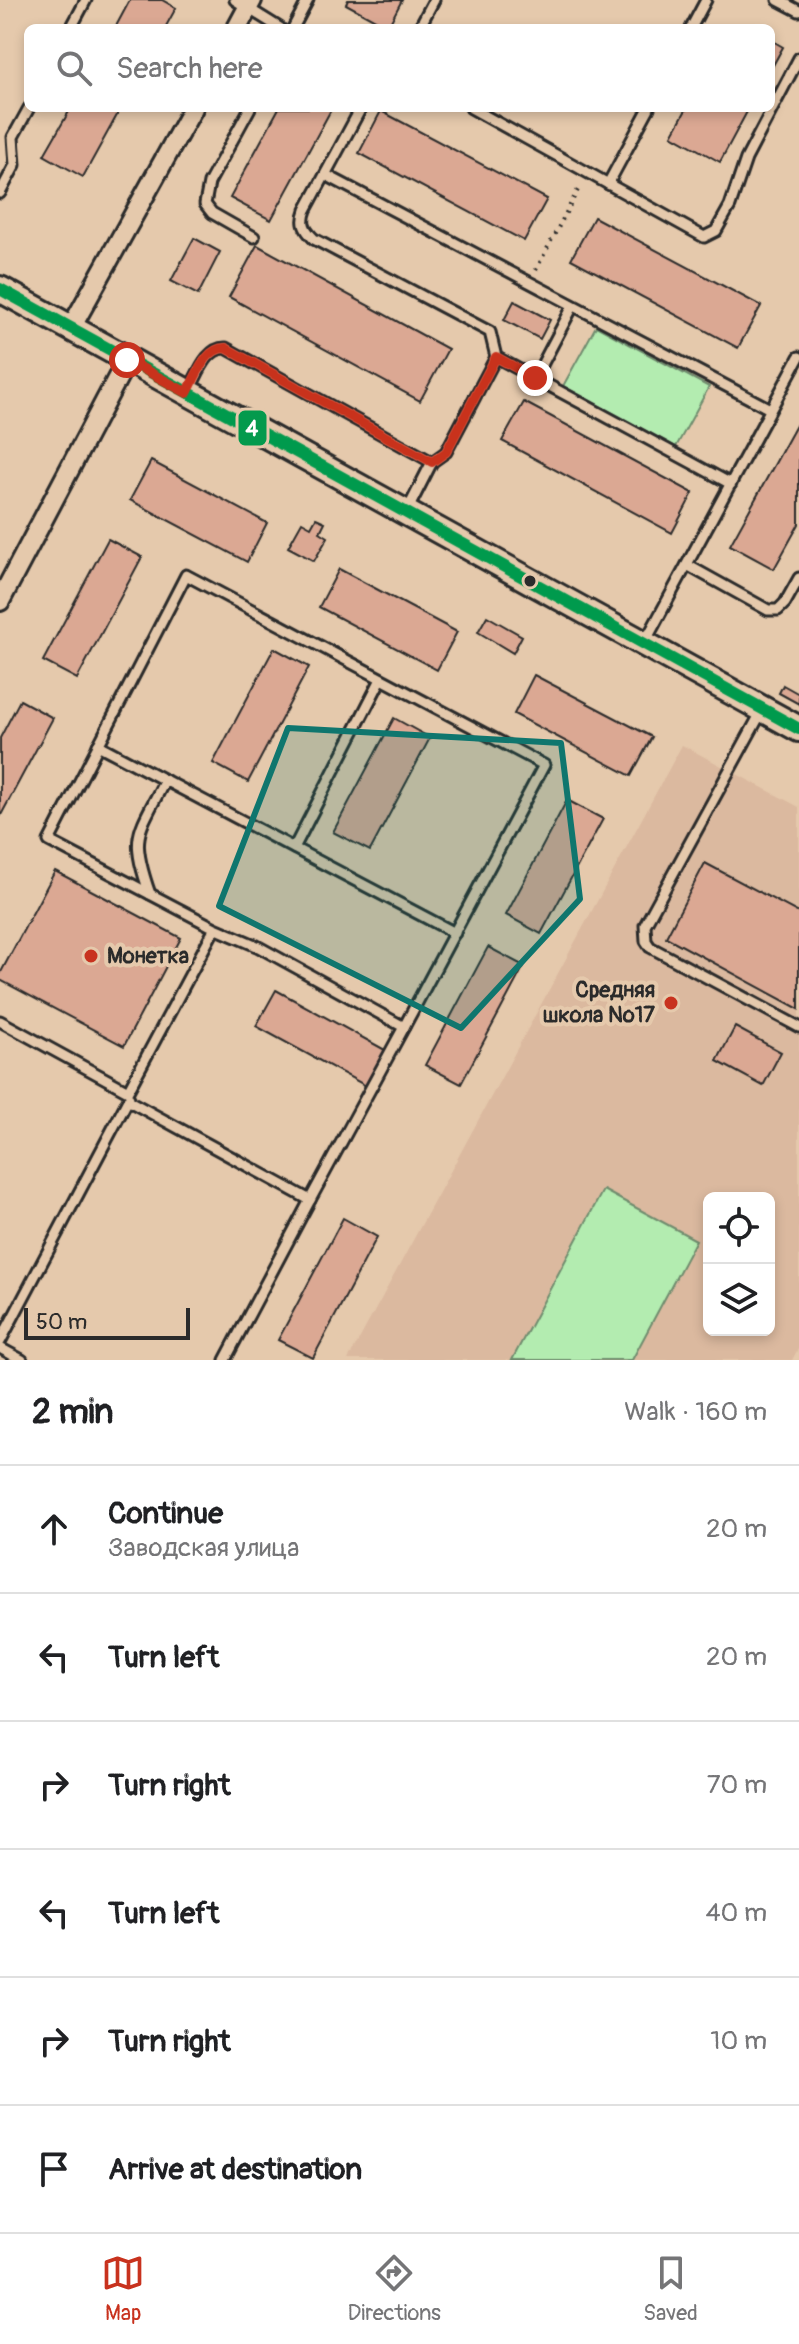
<!DOCTYPE html>
<meta charset="utf-8">
<style>
:root{--surface:#fff;--page:#f6f6f6;--text:#202124;--muted:#757577;--line:#e0e0e0;--accent:#c8321e}
body{margin:0;font-family:Pangolin,sans-serif;background:var(--page);color:var(--text)}
.controls{position:absolute;right:24px;bottom:24px;display:grid;overflow:hidden;border-radius:12px;box-shadow:0 4px 12px #0003}
.controls button{width:72px;height:72px;display:grid;place-items:center;padding:0;border:0;border-bottom:2px solid var(--line);background:var(--surface);color:var(--text);font:40px sans-serif}
.scale{position:absolute;left:24px;bottom:20px;width:166px;box-sizing:border-box;padding-left:8px;border:4px solid #2b2b2b;border-top:0;font-size:22px;line-height:28px;white-space:nowrap;color:#2b2b2b;-webkit-text-stroke:6px #e5c9ac;paint-order:stroke}
.stop{position:absolute;width:24px;height:24px;margin:-18px;border:6px solid #c8321e;border-radius:50%;background:#fff}
.stop.end{background:#c8321e;border-color:#fff;box-shadow:0 2px 8px #0008}
.list{margin:0;padding:0;list-style:none}
h2{display:flex;justify-content:space-between;align-items:center;height:104px;margin:0;padding:0 32px;font-size:34px}
h2 small{font-size:26px;font-weight:400;color:var(--muted)}
.list li{display:grid;grid-template-columns:52px 1fr auto;gap:24px;align-items:center;box-sizing:border-box;height:128px;padding:0 32px;border-top:2px solid var(--line)}
.list b{display:block;font-size:30px;white-space:nowrap}
.list p{margin:0;font-size:26px;white-space:nowrap;color:var(--muted)}
.list em{font-size:26px;font-style:normal;color:var(--muted)}
.icon{flex:none;width:44px;height:44px;fill:none;stroke:currentColor;stroke-width:2;stroke-linecap:round;stroke-linejoin:round}
.map{position:relative;flex:none;width:799px;height:1360px;overflow:hidden}
.search{position:absolute;background:var(--surface);box-shadow:0 4px 12px #0003;left:24px;right:24px;top:24px;height:88px;display:flex;align-items:center;gap:20px;box-sizing:border-box;padding:0 28px;border-radius:12px;color:var(--muted);font-size:30px}
.sheet{height:872px;background:var(--surface)}
nav{display:flex;justify-content:space-around;align-items:center;box-sizing:border-box;height:112px;border-top:2px solid var(--line);background:var(--surface);font-size:22px;color:var(--muted)}
nav a{display:grid;justify-items:center;gap:4px}
nav .on{color:var(--accent)}
.map>svg:first-child{display:block}
</style>
<div class="map">
<svg width="799" height="1360" viewBox="0 0 799 1360">
<rect width="100%" height="100%" fill="#e5c9ac"/>
<filter id="ink" filterUnits="userSpaceOnUse"><feTurbulence type="fractalNoise" baseFrequency=".0125" numOctaves="2"/><feDisplacementMap in="SourceGraphic" scale="16" xChannelSelector="R" yChannelSelector="G"/><feConvolveMatrix kernelMatrix="1 2 1 2 8 2 1 2 1" color-interpolation-filters="sRGB"/></filter>
<g filter="url(#ink)">
<path fill="#dbb99f" fill-rule="evenodd" d="M682,745L799,807V1347L792,1360H348ZM709,1198H769V1330H709Z"/>
<g fill="#b3ecb0" stroke="#6f8c6e" stroke-width="2">
<path d="M596,326L709,387L676,447L563,386Z"/>
<path d="M603,1190L696,1240L632,1360H512Z"/>
</g>
<g fill="#dba893" stroke="#2b2b2b" stroke-width="2">
<path d="M130,0H162L176,8L165,28H115Z"/>
<path d="M348,0H402L388,27L346,4Z"/>
<path d="M771,40L783,47L771,69Z"/>
<path d="M71,108H121L83,177L44,155Z"/>
<path d="M279,108H332L271,220L230,198Z"/>
<path d="M687,108H749L720,162L672,135Z"/>
<path d="M381,111L547,199L524,241L359,153Z"/>
<path d="M594,217L761,306L738,348L571,259Z"/>
<path d="M194,238L220,252L198,295L171,281Z"/>
<path d="M257,245L448,349L420,401L229,297Z"/>
<path d="M514,301L550,320L540,339L504,320Z"/>
<path d="M524,402L693,493L672,533L502,441Z"/>
<path d="M799,420V524L774,569L730,545Z"/>
<path d="M151,461L267,523L247,562L130,500Z"/>
<path d="M316,518L325,522L320,532L328,537L314,561L288,547L302,522L311,527Z"/>
<path d="M108,539L142,557L77,679L43,661Z"/>
<path d="M339,569L457,632L437,670L319,607Z"/>
<path d="M487,616L522,636L513,653L478,632Z"/>
<path d="M274,648L309,667L248,782L213,763Z"/>
<path d="M534,675L652,737L631,776L514,714Z"/>
<path d="M783,685L799,694V704L779,693Z"/>
<path d="M20,700L53,718L0,817V738Z"/>
<path d="M394,718L430,738L370,851L333,832Z"/>
<path d="M567,800L603,819L541,934L506,915Z"/>
<path d="M705,863L799,913V1009L666,937Z"/>
<path d="M55,871L181,938L124,1046L0,980V974Z"/>
<path d="M488,947L524,966L461,1084L425,1065Z"/>
<path d="M276,990L385,1050L366,1086L256,1026Z"/>
<path d="M735,1027L781,1052L763,1086L717,1061Z"/>
<path d="M343,1218L377,1237L313,1358L278,1340Z"/>
</g>
<g fill="none" stroke-linecap="round" stroke-linejoin="round">
<g stroke="#2b2b2b" stroke-width="15">
<g id="lane">
<path d="M235,0L280,28"/>
<path d="M778,0L799,11"/>
<path d="M71,28L86,0"/>
<path d="M293,28L308,0"/>
<path d="M419,28L434,0"/>
<path d="M691,28L706,0"/>
<path d="M250,108L209,183L205,204L212,213L254,237"/>
<path d="M361,108L306,210C301,223 304,229 314,239L490,332L496,357L446,452L432,462L407,511"/>
<path d="M471,108L704,237L716,231L730,206L746,159L799,58"/>
<path d="M326,175L770,409"/>
<path d="M608,184L649,108"/>
<path d="M0,193L15,165L13,137L29,108"/>
<path d="M496,357L731,484"/>
<path d="M535,378L573,306"/>
<path d="M189,390C198,375 206,347 226,348L432,462"/>
<path d="M687,565L768,610H778L785,603L799,578"/>
<path d="M645,642L799,357"/>
<path d="M763,709L645,925L646,941L650,947L799,1027"/>
<path d="M98,745L455,933"/>
<path d="M294,848L381,679"/>
<path d="M150,894C129,834 138,834 165,780"/>
<path d="M0,1021L128,1091L215,928L49,841L186,575L544,765L404,1027L257,946L215,928"/>
<path d="M129,1101L310,1200L225,1360"/>
<path d="M310,1200L404,1027"/>
<path d="M0,1342L129,1098"/>
<path d="M0,1348L22,1360"/>
</g>
</g>
<g stroke="#2b2b2b" stroke-width="24">
<g id="street">
<path d="M237,28L252,0"/>
<path d="M71,328L193,108"/>
<path d="M0,601L127,360"/>
</g>
</g>
<g stroke="#2b2b2b" stroke-width="30">
<path id="secondary" d="M0,289L799,729"/>
</g>
<path stroke="#2b2b2b" stroke-width="4" stroke-dasharray="2 6" stroke-linecap="butt" d="M536,270L580,186"/>
<use href="#lane" stroke="#e5c9ac" stroke-width="9"/>
<use href="#street" stroke="#e5c9ac" stroke-width="18"/>
<use href="#secondary" stroke="#e5c9ac" stroke-width="24"/>
<g stroke="#e5c9ac" stroke-width="18">
<path id="bus-1" d="M0,289L799,729"/>
</g>
<use href="#bus-1" stroke="#049a4d" stroke-width="12"/>
</g>
</g>
<g fill="none" stroke-linecap="round" stroke-linejoin="round" filter="url(#ink)">
<path stroke="#c8321e" stroke-width="10" d="M127,360L187,393C196,377 205,347 226,348L432,462L446,452L496,357L535,378"/>
</g>
<path fill="#0f766e" fill-opacity="0.2" stroke="#0f766e" stroke-width="6" stroke-linejoin="round" d="M288,728L561,743L580,899L461,1028L219,906Z"/>
<circle fill="#2b2b2b" stroke="#e5c9ac" stroke-width="3" cx="530" cy="581" r="7"/>
<g fill="#c8321e" stroke="#e5c9ac" stroke-width="3">
<circle cx="91" cy="956" r="8"/>
<circle cx="671" cy="1003" r="8"/>
</g>
<g text-anchor="middle" dominant-baseline="central" stroke-width="8" stroke-linejoin="round" paint-order="stroke">
<g font-size="22" font-weight="bold" fill="#2b2b2b" stroke="#e5c9ac" text-anchor="start">
<text x="107" y="956">Монетка</text>
<text x="655" y="990" text-anchor="end">Средняя<tspan x="655" dy="25">школа №17</tspan></text>
</g>
</g>
<rect stroke="#e5c9ac" stroke-width="3" x="237" y="409" width="31" height="38" rx="8" fill="#049a4d"/>
<g font-size="22" text-anchor="middle" font-weight="bold" fill="#fff">
<text x="252" y="436">4</text>
</g>
</svg>
<div class="controls">
<button><svg class="icon" aria-label="locate" viewBox="0 0 24 24"><circle cx="12" cy="12" r="6"/><path d="M12 2v4M12 18v4M2 12h4M18 12h4"/></svg></button>
<button><svg class="icon" aria-label="layers" viewBox="0 0 24 24"><path d="M12 4l9 5-9 5-9-5zM3 14l9 5 9-5"/></svg></button>
</div>
<div class="scale">50 m</div>
<div class="stop" style="left:127px;top:360px"></div>
<div class="stop end" style="left:535px;top:378px"></div>
<div class="search"><svg class="icon" aria-label="search" viewBox="0 0 24 24"><circle cx="10" cy="10" r="6"/><path d="M15 15l6 6"/></svg>Search here</div>
</div>
<section class="sheet">
<h2>2 min<small>Walk · 160 m</small></h2>
<ul class="list">
<li><svg class="icon" aria-label="ahead" viewBox="0 0 24 24"><path d="M12 20V5M6 11l6-6 6 6"/></svg><div><b>Continue</b><p>Заводская улица</p></div><em>20 m</em></li>
<li><svg class="icon" aria-label="left" viewBox="0 0 24 24"><path d="M17 20v-9H6M10 6l-5 5 5 5"/></svg><div><b>Turn left</b></div><em>20 m</em></li>
<li><svg class="icon" aria-label="right" viewBox="0 0 24 24"><path d="M7 20v-9h11M14 6l5 5-5 5"/></svg><div><b>Turn right</b></div><em>70 m</em></li>
<li><svg class="icon" aria-label="left" viewBox="0 0 24 24"><path d="M17 20v-9H6M10 6l-5 5 5 5"/></svg><div><b>Turn left</b></div><em>40 m</em></li>
<li><svg class="icon" aria-label="right" viewBox="0 0 24 24"><path d="M7 20v-9h11M14 6l5 5-5 5"/></svg><div><b>Turn right</b></div><em>10 m</em></li>
<li><svg class="icon" aria-label="arrive" viewBox="0 0 24 24"><path d="M6 21V4h12l-3 4 3 4H6"/></svg><div><b>Arrive at destination</b></div></li>
</ul>
</section>
<nav>
<a class="on"><svg class="icon" aria-label="map" viewBox="0 0 24 24"><path d="M3 6l6-2 6 2 6-2v14l-6 2-6-2-6 2zM9 4v14M15 6v14"/></svg>Map</a>
<a><svg class="icon" aria-label="directions" viewBox="0 0 24 24"><path d="M12 3l9 9-9 9-9-9zM9 14v-3h6M13 9l2 2-2 2"/></svg>Directions</a>
<a><svg class="icon" aria-label="saved" viewBox="0 0 24 24"><path d="M7 4h10v16l-5-4-5 4z"/></svg>Saved</a>
</nav>
